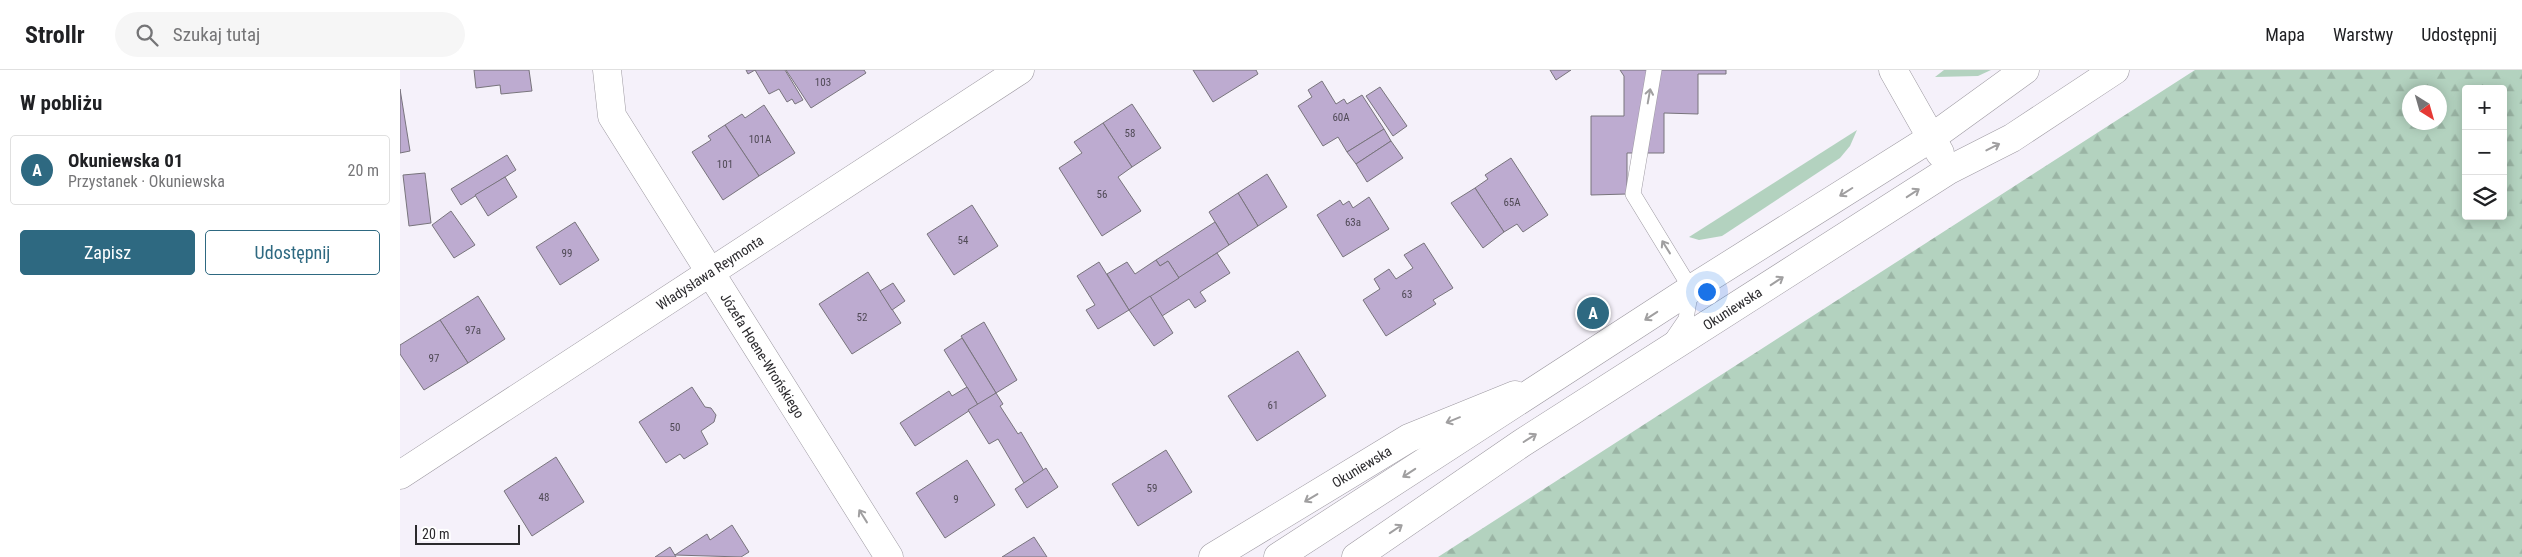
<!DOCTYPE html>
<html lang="pl">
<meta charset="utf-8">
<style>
:root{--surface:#fff;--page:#f6f6f6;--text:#202124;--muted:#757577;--line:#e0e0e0;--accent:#2e6981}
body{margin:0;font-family:"Roboto Condensed",sans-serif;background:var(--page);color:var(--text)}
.controls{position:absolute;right:15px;top:15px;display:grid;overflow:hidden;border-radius:5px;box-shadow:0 2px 12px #0003}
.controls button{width:45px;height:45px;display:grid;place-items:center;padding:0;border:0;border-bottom:1px solid var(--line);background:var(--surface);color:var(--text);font:25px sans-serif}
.compass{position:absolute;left:2002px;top:15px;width:45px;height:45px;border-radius:50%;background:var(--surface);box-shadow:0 2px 12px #0003;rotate:143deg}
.scale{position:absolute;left:15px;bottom:12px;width:105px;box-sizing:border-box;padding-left:5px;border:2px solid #2b2a2d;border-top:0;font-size:14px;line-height:18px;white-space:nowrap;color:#2b2a2d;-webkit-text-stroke:4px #fff;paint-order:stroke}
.you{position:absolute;left:1306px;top:221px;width:18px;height:18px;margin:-12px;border:4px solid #fff;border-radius:50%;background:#1a73e8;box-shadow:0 0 0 8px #1a73e833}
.badge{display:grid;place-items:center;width:32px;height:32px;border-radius:50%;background:var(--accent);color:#fff;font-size:16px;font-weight:700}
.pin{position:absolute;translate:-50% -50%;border:2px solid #fff;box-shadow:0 1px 5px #0006}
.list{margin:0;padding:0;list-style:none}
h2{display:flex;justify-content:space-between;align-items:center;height:65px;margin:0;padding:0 20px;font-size:21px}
h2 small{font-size:16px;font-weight:400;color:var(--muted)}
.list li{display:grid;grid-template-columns:32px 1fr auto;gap:15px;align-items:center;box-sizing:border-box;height:70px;margin:0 10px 10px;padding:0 10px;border:1px solid var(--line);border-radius:5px}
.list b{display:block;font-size:19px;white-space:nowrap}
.list p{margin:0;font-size:16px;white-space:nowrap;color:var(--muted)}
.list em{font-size:16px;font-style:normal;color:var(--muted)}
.actions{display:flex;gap:10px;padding:15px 20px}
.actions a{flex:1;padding:11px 0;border:1px solid var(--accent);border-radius:5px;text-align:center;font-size:18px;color:var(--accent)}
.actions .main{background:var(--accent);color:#fff}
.icon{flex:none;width:28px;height:28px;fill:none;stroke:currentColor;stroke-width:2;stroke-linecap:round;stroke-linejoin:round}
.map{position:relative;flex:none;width:2122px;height:487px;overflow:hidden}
header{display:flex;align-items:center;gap:30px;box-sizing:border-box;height:70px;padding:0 25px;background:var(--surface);border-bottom:1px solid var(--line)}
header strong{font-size:24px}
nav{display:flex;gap:28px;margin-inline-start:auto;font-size:18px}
.search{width:350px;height:45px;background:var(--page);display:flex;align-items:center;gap:12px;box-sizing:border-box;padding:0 18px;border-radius:28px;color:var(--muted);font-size:19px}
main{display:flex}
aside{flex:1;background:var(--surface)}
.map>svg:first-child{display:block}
</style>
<header>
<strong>Strollr</strong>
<div class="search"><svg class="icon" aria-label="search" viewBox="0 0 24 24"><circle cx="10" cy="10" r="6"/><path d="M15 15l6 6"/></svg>Szukaj tutaj</div>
<nav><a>Mapa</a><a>Warstwy</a><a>Udostępnij</a></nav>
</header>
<main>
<aside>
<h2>W pobliżu<small></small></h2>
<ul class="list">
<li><span class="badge">A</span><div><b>Okuniewska 01</b><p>Przystanek · Okuniewska</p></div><em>20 m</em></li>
</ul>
<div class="actions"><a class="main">Zapisz</a><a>Udostępnij</a></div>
</aside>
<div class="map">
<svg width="2122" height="487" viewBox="0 0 2122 487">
<defs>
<pattern id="forest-firs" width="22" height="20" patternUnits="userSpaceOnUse" patternTransform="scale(1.25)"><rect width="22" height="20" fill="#b3d2bf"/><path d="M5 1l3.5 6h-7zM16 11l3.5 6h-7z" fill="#9ab4a4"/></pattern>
</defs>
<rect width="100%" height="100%" fill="#f5f1fa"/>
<g fill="#b3d2bf">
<path d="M1544,0H1591L1578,6L1535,7Z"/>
<path d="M1457,60L1450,76L1440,88L1322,166L1299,170L1289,167Z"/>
</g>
<path fill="url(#forest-firs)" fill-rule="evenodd" d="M1795,0H2122V487H1038ZM2066,19H2103V146H2066ZM2010,22H2040V52H2010Z"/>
<g fill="#bdabd0" stroke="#78747c">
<path d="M74,0H129L132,21L101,24L100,15L76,18Z"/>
<path d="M346,0H385L403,30L395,34L392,29L387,32L379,19L369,24L355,0L348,4Z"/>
<path d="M386,0H464L466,3L411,38Z"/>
<path d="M793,0H856L858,4L813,32Z"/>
<path d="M1150,0H1171L1156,10Z"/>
<path d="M1220,0H1326V4H1298V44L1264,43V83H1227V124L1191,125V46H1224V6Z"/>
<path d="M922,11L936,34L944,29L947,34L962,25L984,59L947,82L938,67L923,76L898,36L912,27L908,20Z"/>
<path d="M980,17L1007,56L993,66L966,26Z"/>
<path d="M0,19L10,81L0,83Z"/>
<path d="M732,34L761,78L732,97L703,53Z"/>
<path d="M364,35L395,83L359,106L325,55L342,44L345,48Z"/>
<path d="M703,53L732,97L718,107L741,141L702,166L659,98L682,83L674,72Z"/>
<path d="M325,55L359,106L323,130L292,82L311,70L308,66Z"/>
<path d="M984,59L991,71L956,94L947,82Z"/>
<path d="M991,71L1003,88L967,112L956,94Z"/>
<path d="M107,85L116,100L61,135L51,119Z"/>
<path d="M1111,88L1148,145L1123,162L1117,154L1104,162L1075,118L1088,109L1085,105Z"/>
<path d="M25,103L31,153L9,156L3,105Z"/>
<path d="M867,104L887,137L858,156L838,123Z"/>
<path d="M105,107L117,127L88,146L75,125Z"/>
<path d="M1075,118L1104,162L1083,178L1051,133Z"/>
<path d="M838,123L858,156L829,175L809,142Z"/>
<path d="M969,127L989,159L943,187L917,145L940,130L943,135L949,131L953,138Z"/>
<path d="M572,135L598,176L554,205L527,164Z"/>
<path d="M51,141L75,175L54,188L32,155Z"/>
<path d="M175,152L199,190L160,215L136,177Z"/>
<path d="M815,152L829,175L779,208L768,191L760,196L756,190Z"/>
<path d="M1024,173L1053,218L1033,230L1036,234L986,266L963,230L980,219L974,209L989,199L996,209L1013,198L1004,185Z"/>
<path d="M817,183L830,203L800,222L806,231L795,238L789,229L762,246L750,226Z"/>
<path d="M756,190L760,196L768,191L779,208L729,240L707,204L727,192L735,204Z"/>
<path d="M699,192L729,240L698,259L686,240L695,235L677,206Z"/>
<path d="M468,202L501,253L452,284L419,234Z"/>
<path d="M493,213L505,231L492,240L480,221Z"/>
<path d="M78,226L105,269L68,293L40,250Z"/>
<path d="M750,226L773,263L754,276L729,240Z"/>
<path d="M40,250L68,293L24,320L0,284V275Z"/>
<path d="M584,252L617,310L596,323L561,266Z"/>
<path d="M562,268L596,323L578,335L544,280Z"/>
<path d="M898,281L926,326L857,371L828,326Z"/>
<path d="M292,317L305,337L311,338L316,345L314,352L301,361L308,374L284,389L280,384L266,393L239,352Z"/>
<path d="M567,317L578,335L515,376L500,353L549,321L552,326Z"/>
<path d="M596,323L603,334L600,336L618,364L621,362L644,401L624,413L598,369L589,374L568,340Z"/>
<path d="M766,380L792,422L738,456L712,414Z"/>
<path d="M156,387L184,432L132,466L104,421Z"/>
<path d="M567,390L595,435L545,468L516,423Z"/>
<path d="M646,398L658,417L627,438L615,419Z"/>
<path d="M332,455L349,482L341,487L275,485L307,464L310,470Z"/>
<path d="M634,467L647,487H602Z"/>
<path d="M270,477L276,487H255Z"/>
</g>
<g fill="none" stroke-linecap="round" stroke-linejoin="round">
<g stroke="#9d99a1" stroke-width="16">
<path id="lane" d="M1254,0L1233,124L1291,219L1286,249L1271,271"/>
</g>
<g stroke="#9d99a1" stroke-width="29">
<g id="street">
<path id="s1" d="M207,0L212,46L489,487"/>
<path id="s2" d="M0,405L620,0"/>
<path id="s3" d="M813,487L1009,368L1115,325"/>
</g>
</g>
<g stroke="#9d99a1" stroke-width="29">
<g id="secondary">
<path d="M1493,0L1540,83"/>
<path d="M878,487L1291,219L1531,68L1625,0"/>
<path id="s4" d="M956,487L1122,373L1549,100L1612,68L1715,0"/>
</g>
</g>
<use href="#lane" stroke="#fff" stroke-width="15"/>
<use href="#street" stroke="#fff" stroke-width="28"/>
<use href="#secondary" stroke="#fff" stroke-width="28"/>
</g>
<defs><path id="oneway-shaft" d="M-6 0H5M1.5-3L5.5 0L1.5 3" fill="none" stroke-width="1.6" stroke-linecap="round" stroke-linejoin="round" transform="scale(1.25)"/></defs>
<g stroke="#a09fa0">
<use href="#oneway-shaft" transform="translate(1249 26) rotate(-80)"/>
<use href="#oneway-shaft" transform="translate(1593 77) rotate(-27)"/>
<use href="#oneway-shaft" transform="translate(1446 122) rotate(148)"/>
<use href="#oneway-shaft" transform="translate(1513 123) rotate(-33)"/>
<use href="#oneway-shaft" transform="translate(1266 177) rotate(-122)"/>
<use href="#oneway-shaft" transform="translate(1377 211) rotate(-33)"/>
<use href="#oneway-shaft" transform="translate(1251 246) rotate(147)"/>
<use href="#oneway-shaft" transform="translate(1053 350) rotate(158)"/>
<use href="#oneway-shaft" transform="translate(1130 368) rotate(-32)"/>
<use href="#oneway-shaft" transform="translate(1009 403) rotate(147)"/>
<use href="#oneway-shaft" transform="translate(911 428) rotate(149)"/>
<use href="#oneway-shaft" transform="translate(463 446) rotate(-122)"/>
<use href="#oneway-shaft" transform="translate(996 459) rotate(-34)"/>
</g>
<g text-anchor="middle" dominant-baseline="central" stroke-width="5" stroke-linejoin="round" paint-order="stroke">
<g font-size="11" fill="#504a56">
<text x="423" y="12">103</text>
<text x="941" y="47">60A</text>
<text x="730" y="63">58</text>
<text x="360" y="69">101A</text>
<text x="325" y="94">101</text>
<text x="702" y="124">56</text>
<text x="1112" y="132">65A</text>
<text x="953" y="152">63a</text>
<text x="563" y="170">54</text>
<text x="167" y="183">99</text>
<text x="1007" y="224">63</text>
<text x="462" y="247">52</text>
<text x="73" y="260">97a</text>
<text x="34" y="288">97</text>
<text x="873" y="335">61</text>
<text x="275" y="357">50</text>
<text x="752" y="418">59</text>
<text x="144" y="427">48</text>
<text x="556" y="429">9</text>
</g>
<g font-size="14" fill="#2b2a2d" stroke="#fff">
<text stroke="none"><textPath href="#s2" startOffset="370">Władysława Reymonta</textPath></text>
<text stroke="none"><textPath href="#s4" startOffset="451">Okuniewska</textPath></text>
<text stroke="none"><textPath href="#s1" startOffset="329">Józefa Hoene-Wrońskiego</textPath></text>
<text stroke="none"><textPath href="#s3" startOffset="174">Okuniewska</textPath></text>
</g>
</g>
</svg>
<div class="controls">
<button>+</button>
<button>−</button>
<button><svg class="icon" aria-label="layers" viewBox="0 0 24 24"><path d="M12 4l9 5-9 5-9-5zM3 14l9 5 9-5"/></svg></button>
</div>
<svg class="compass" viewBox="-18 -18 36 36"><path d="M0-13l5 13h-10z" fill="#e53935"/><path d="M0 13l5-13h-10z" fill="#757577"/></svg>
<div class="scale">20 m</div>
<div class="you"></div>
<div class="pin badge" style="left:1193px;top:243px">A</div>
</div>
</main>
